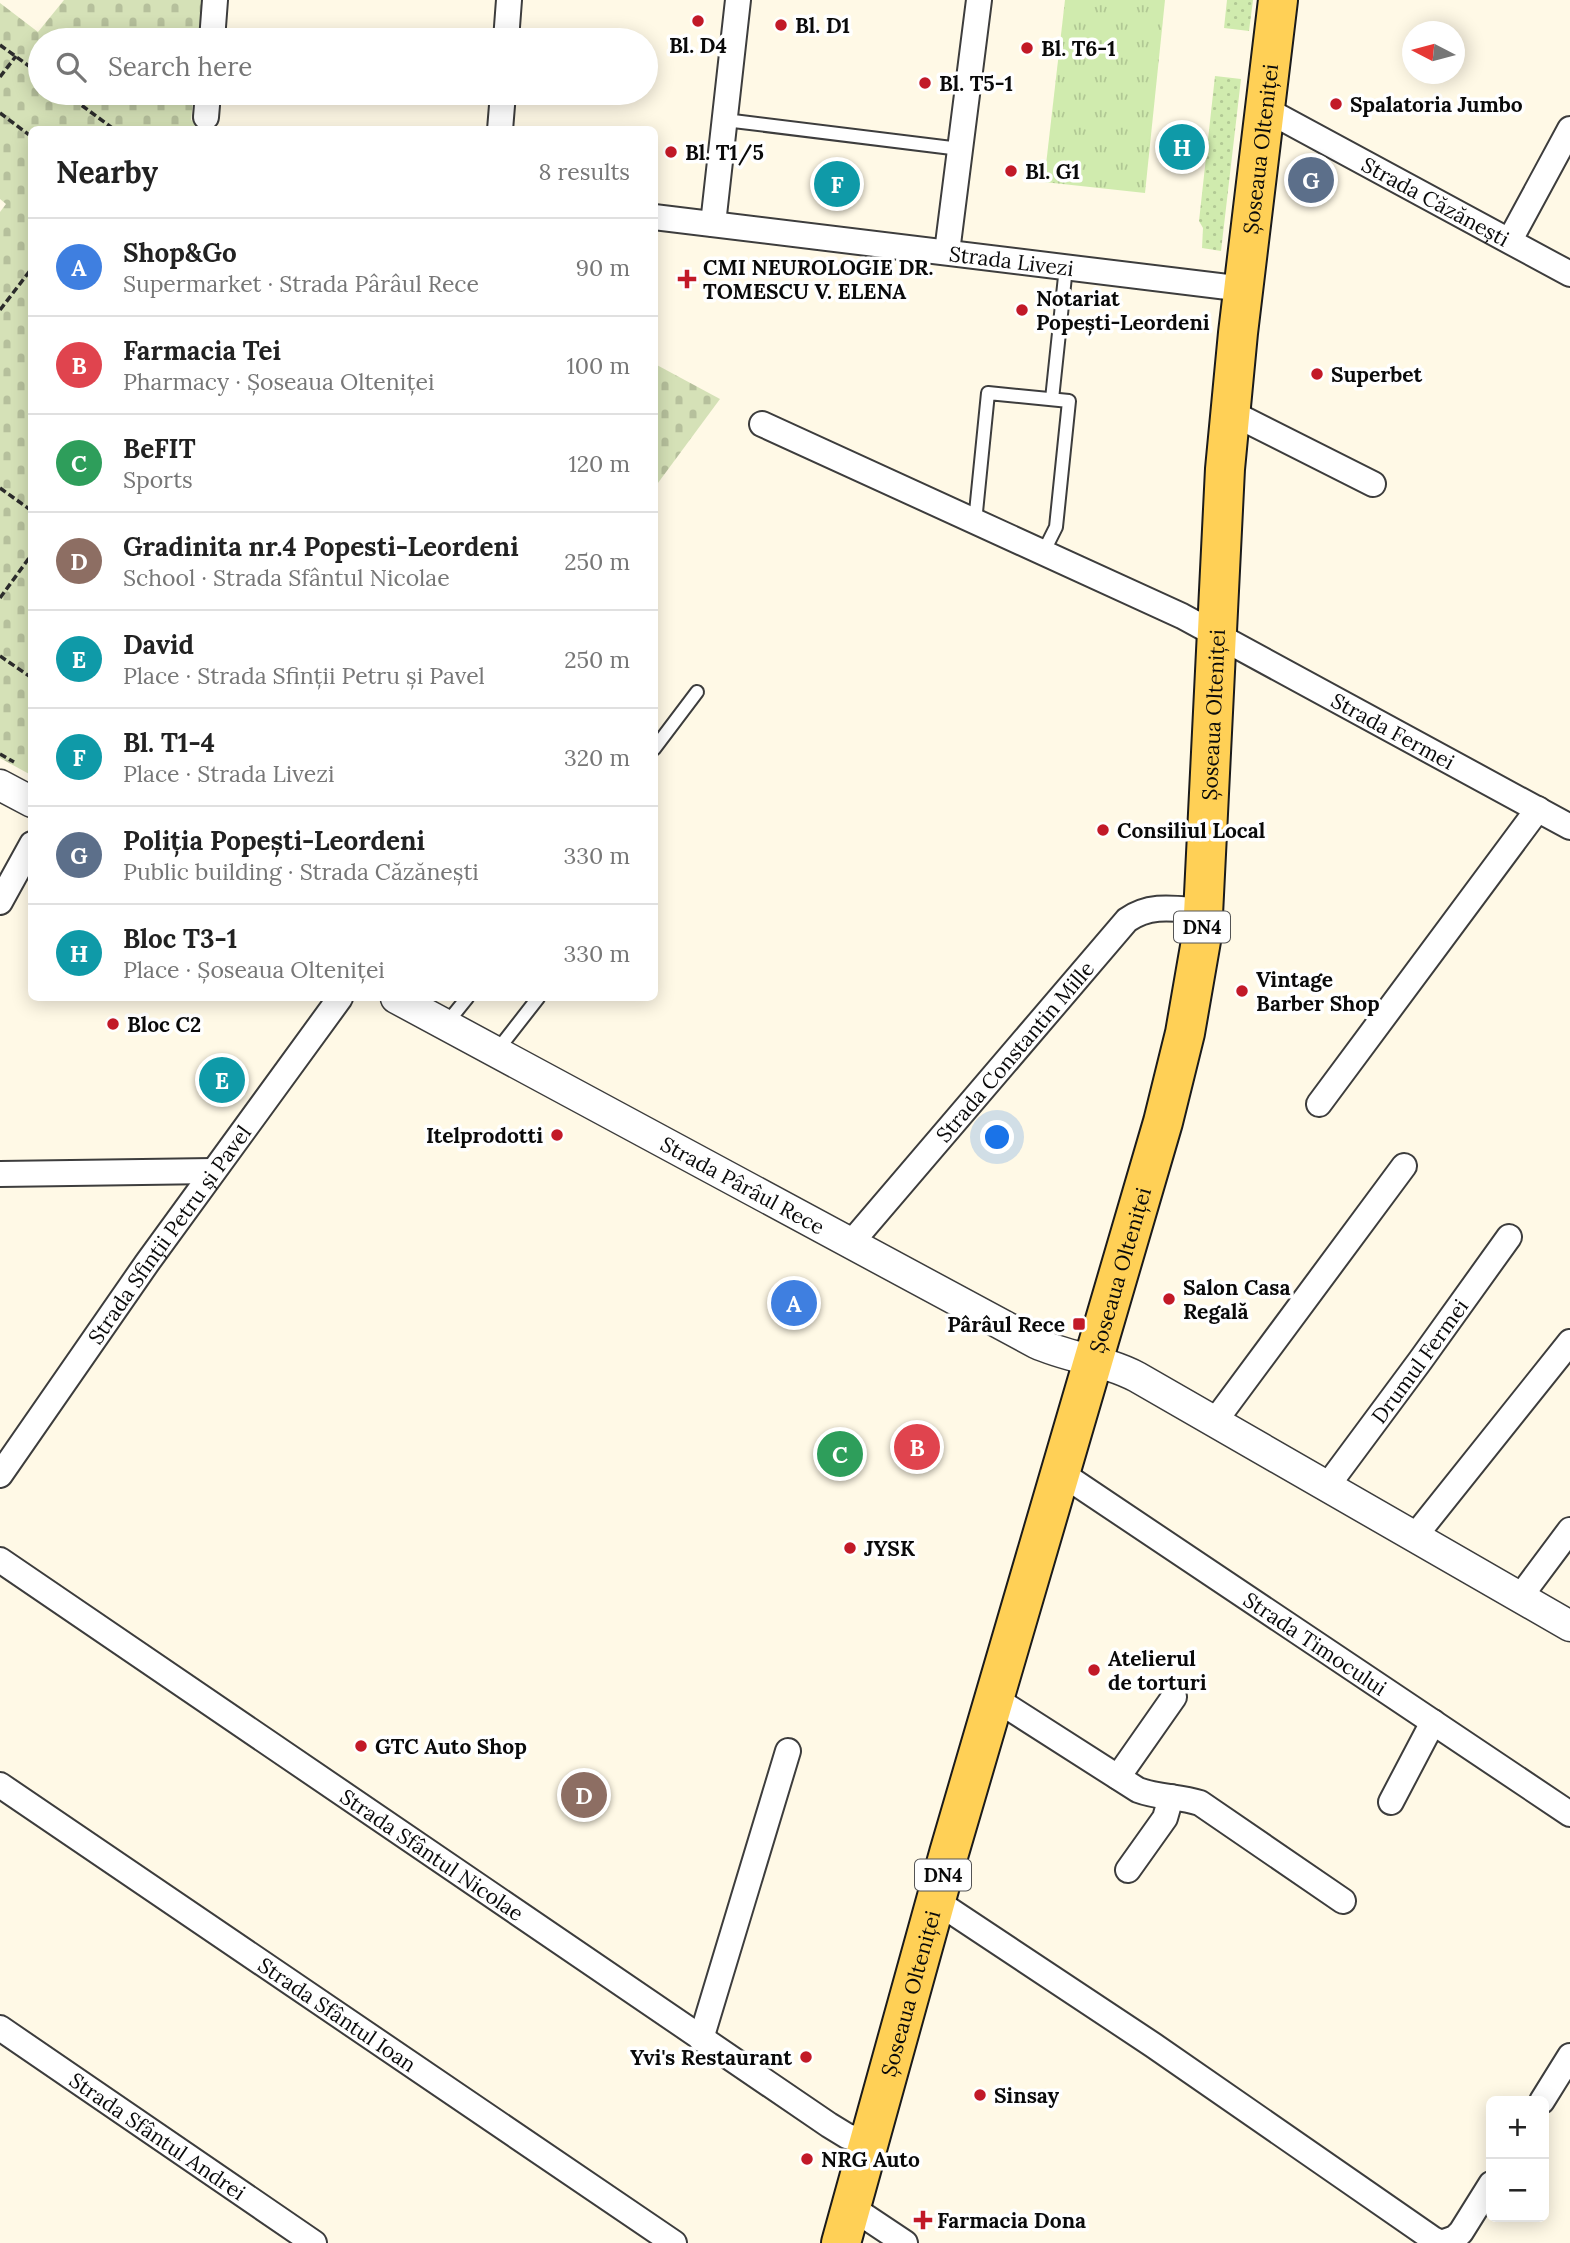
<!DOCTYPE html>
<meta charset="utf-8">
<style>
:root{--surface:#fff;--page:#f6f6f6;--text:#222;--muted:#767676;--line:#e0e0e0;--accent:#0b8043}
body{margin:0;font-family:Lora,serif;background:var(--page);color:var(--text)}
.controls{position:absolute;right:21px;bottom:21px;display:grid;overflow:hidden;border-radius:10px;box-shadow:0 4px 18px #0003}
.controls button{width:63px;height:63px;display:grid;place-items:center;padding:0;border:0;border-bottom:2px solid var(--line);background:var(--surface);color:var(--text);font:35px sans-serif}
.compass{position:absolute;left:1402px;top:21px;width:63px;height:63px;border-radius:50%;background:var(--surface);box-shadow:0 4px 18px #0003;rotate:276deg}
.you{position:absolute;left:998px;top:1138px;width:24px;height:24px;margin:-18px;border:5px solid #fff;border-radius:50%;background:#1a73e8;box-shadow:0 0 0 10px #1a73e833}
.badge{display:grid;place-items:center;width:46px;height:46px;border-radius:50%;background:var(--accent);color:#fff;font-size:23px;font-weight:700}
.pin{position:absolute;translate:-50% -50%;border:4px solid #fff;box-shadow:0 2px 7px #0006}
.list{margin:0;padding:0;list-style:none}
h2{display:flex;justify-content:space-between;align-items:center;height:91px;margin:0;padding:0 28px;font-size:30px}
h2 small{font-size:23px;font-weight:400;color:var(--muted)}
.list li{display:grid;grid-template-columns:46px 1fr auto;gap:21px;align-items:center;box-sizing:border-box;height:98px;padding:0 28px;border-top:2px solid var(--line)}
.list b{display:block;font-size:26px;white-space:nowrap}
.list p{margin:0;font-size:23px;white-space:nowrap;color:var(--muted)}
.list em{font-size:23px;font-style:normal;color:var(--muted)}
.icon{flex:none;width:38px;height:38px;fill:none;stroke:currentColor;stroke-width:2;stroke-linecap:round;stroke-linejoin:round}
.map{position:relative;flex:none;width:1570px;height:2243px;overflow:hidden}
.search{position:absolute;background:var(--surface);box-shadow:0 4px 18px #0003;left:28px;top:28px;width:630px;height:77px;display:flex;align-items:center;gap:18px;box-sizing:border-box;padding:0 24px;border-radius:38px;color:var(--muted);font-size:26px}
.panel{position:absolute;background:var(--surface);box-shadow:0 4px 18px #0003;left:28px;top:126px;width:630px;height:875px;border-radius:10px}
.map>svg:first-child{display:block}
</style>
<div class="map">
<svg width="1570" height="2243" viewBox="0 0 1570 2243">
<defs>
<pattern id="grass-dots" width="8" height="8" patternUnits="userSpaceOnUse" patternTransform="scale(1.75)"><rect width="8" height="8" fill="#d0ebae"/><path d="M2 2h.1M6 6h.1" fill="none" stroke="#b1c894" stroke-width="1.8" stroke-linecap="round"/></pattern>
<pattern id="cemetery-stones" width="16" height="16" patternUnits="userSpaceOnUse" patternTransform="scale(1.75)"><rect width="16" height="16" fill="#d5e1b7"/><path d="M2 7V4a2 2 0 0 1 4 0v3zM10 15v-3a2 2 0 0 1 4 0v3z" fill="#b6c09c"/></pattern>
<pattern id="park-tufts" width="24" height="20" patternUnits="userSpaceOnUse" patternTransform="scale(1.75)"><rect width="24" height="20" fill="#d0ebae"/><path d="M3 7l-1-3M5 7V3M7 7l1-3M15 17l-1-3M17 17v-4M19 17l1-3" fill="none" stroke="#b1c894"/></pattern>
</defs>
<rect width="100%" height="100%" fill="#fff9e6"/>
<g fill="url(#grass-dots)">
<path d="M1227,0H1253L1249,31L1224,28Z"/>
<path d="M1215,76L1241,79L1221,251L1202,248L1203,228L1199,221Z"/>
</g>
<g fill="url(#cemetery-stones)">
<path d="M64,0H205L200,40H40V93H194L191,120L209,129L32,130L31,775L0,758V212L6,204L0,199V3L38,32Z"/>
<path d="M655,364L720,399L655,487Z"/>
</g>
<path fill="url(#park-tufts)" d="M1065,0H1165L1145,193L1044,182Z"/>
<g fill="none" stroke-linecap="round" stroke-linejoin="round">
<g stroke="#3d3d3d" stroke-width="16">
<g id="service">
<path d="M725,120L960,149"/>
<path d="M1052,399L1066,267"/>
<path d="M975,522L988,393L1069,401L1056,527L1043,553"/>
<path d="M654,749L697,692"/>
<path d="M446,1024L467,998"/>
<path d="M496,1052L538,998"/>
</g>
</g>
<g stroke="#3d3d3d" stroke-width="28">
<g id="minor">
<path d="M212,40L215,0"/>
<path d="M506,40L509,0"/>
<path id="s1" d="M1265,109L1570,274"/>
<path d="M206,117L208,93"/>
<path d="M500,130L503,93"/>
<path id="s2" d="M654,217L1244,289"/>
<path d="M713,224L738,0"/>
<path d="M1510,240L1570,129"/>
<path d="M947,252L979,0"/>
<path d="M1230,412L1373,484"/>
<path id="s3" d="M762,424L1182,616L1570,827"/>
<path d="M0,902L32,844"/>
<path d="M1319,1104L1538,809"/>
<path d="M0,1174L213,1171"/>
<path id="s4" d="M851,1243L1127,920C1151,903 1176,909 1204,911"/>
<path d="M1215,1421L1404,1166"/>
<path id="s5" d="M1061,1473L1570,1814"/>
<path id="s6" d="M0,1475L147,1263L340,998"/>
<path id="s7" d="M1328,1485L1420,1361L1509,1237"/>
<path d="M1415,1536L1570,1342"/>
<path id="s8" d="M0,1560L829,2125L847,2136L869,2143"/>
<path d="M1520,1597L1570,1530"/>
<path d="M994,1698L1138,1790C1159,1798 1179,1796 1200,1803L1343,1901"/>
<path d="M1118,1777L1174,1697"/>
<path id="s9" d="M0,1785L674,2243"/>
<path d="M1391,1802L1433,1722"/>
<path d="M1128,1870L1165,1818L1171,1797"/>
<path d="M936,1901L1153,2045L1433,2239L1441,2243L1455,2238L1461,2232L1491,2184"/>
<path id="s10" d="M0,2028L314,2243"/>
<path d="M701,2039L788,1751"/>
<path d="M1542,2101L1570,2056"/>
<path d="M851,2207L905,2243"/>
</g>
</g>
<g stroke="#3d3d3d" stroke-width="33">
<g id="tertiary">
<path d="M0,785L32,802"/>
<path id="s11" d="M396,998L1036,1343C1069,1358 1105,1360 1137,1377L1570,1626"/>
</g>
</g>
<g stroke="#1b1b1b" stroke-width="42">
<g id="primary">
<path id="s12" d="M841,2243L949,1853L1163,1122L1185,1033L1202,935L1225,469L1238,333L1278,0"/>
</g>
</g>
<g stroke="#2c2c2c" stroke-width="3.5" stroke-dasharray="7 3.5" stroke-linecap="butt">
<path d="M0,45L40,74"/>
<path d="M0,77L16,56"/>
<path d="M65,93L115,130"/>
<path d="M0,113L32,137"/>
<path d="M0,310L32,268"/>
<path d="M0,488L32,511"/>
<path d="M0,598L32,554"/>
<path d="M0,656L32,678"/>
<path d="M0,754L14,762"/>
</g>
<use href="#service" stroke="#fff" stroke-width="12"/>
<use href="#minor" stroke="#fff" stroke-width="24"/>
<use href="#tertiary" stroke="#fff" stroke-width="30"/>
<use href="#primary" stroke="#ffd056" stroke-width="38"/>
</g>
<g fill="#c21927" stroke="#fff" stroke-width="2.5">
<circle cx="698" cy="21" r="7"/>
<circle cx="781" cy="25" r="7"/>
<circle cx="1027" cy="48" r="7"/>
<circle cx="925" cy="83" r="7"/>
<circle cx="1336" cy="104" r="7"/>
<circle cx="671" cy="152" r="7"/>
<circle cx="1011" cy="171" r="7"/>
<path d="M683.5 268.5h7v7h7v7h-7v7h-7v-7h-7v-7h7z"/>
<circle cx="1022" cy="310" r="7"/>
<circle cx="1317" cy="374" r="7"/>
<circle cx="1103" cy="830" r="7"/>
<circle cx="1242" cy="991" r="7"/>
<circle cx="113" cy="1024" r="7"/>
<circle cx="557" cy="1135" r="7"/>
<circle cx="1169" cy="1299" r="7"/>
<rect x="1072" y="1317" width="14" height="14" rx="3.5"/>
<circle cx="850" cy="1548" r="7"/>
<circle cx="1094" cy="1670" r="7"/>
<circle cx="361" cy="1746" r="7"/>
<circle cx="806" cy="2057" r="7"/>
<circle cx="980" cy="2095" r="7"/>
<circle cx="807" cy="2159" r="7"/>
<path d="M919.5 2209.5h7v7h7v7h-7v7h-7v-7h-7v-7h7z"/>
</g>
<g text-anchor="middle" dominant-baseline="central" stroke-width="7" stroke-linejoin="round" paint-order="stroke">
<g fill="#fff" stroke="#545454" stroke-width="2">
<rect x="1174" y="911.5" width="56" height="31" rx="5"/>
<rect x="915" y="1859.5" width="56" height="31" rx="5"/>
</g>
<g font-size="19" font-weight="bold" fill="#0a0a0a">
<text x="1202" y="927">DN4</text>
<text x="943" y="1875">DN4</text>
</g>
<g font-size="21" font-weight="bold" fill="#0a0a0a" stroke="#fff" text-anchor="start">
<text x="795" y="25">Bl. D1</text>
<text x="698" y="45" text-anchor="middle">Bl. D4</text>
<text x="1041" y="48">Bl. T6-1</text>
<text x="939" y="83">Bl. T5-1</text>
<text x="1350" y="104">Spalatoria Jumbo</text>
<text x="685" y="152">Bl. T1/5</text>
<text x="1025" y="171">Bl. G1</text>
<text x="703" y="267">CMI NEUROLOGIE DR.<tspan x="703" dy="24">TOMESCU V. ELENA</tspan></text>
<text x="1036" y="298">Notariat<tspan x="1036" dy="24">Popești-Leordeni</tspan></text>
<text x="1331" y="374">Superbet</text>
<text x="1117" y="830">Consiliul Local</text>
<text x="1256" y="979">Vintage<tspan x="1256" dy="24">Barber Shop</tspan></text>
<text x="127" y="1024">Bloc C2</text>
<text x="543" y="1135" text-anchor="end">Itelprodotti</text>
<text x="1183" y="1287">Salon Casa<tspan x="1183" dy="24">Regală</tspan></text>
<text x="1065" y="1324" text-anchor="end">Pârâul Rece</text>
<text x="864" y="1548">JYSK</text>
<text x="1108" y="1658">Atelierul<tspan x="1108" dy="24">de torturi</tspan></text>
<text x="375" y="1746">GTC Auto Shop</text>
<text x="792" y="2057" text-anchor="end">Yvi's Restaurant</text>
<text x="994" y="2095">Sinsay</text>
<text x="821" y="2159">NRG Auto</text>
<text x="937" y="2220">Farmacia Dona</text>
</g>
<g font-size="21" fill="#0a0a0a" stroke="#fff">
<text stroke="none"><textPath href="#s12" startOffset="2146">Șoseaua Olteniței</textPath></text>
<text stroke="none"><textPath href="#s1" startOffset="194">Strada Căzănești</textPath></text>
<text stroke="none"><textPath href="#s2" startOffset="360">Strada Livezi</textPath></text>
<text stroke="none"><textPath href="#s12" startOffset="1578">Șoseaua Olteniței</textPath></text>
<text stroke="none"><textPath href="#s3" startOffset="702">Strada Fermei</textPath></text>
<text stroke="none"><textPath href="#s4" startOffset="252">Strada Constantin Mille</textPath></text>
<text stroke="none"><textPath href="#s11" startOffset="394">Strada Pârâul Rece</textPath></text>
<text stroke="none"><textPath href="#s6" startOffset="294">Strada Sfinții Petru și Pavel</textPath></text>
<text stroke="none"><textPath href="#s12" startOffset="1012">Șoseaua Olteniței</textPath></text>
<text stroke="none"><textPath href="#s7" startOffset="154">Drumul Fermei</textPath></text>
<text stroke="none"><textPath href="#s5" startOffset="306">Strada Timocului</textPath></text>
<text stroke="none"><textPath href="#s8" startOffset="523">Strada Sfântul Nicolae</textPath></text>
<text stroke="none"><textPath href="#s12" startOffset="259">Șoseaua Olteniței</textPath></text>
<text stroke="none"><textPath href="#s9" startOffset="408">Strada Sfântul Ioan</textPath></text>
<text stroke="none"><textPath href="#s10" startOffset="191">Strada Sfântul Andrei</textPath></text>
</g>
</g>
</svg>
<div class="controls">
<button>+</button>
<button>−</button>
</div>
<svg class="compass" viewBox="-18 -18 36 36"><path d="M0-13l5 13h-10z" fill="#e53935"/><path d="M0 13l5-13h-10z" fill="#767676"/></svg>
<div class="you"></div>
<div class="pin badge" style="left:794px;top:1303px;background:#3f7fe0">A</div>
<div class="pin badge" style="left:917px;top:1447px;background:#e0444e">B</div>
<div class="pin badge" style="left:840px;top:1454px;background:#2e9e5b">C</div>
<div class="pin badge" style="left:584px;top:1795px;background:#8d6e63">D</div>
<div class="pin badge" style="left:222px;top:1080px;background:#0f9aa8">E</div>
<div class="pin badge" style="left:837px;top:184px;background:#0f9aa8">F</div>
<div class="pin badge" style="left:1311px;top:180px;background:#5c6f8a">G</div>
<div class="pin badge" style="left:1182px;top:147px;background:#0f9aa8">H</div>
<div class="search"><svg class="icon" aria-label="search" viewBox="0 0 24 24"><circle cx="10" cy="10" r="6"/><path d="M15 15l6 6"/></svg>Search here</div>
<section class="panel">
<h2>Nearby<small>8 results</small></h2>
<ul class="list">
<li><span class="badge" style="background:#3f7fe0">A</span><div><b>Shop&amp;Go</b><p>Supermarket · Strada Pârâul Rece</p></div><em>90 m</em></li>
<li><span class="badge" style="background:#e0444e">B</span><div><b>Farmacia Tei</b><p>Pharmacy · Șoseaua Olteniței</p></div><em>100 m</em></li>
<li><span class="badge" style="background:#2e9e5b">C</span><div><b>BeFIT</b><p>Sports</p></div><em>120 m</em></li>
<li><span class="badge" style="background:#8d6e63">D</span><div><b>Gradinita nr.4 Popesti-Leordeni</b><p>School · Strada Sfântul Nicolae</p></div><em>250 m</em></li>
<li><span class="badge" style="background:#0f9aa8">E</span><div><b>David</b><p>Place · Strada Sfinții Petru și Pavel</p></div><em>250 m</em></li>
<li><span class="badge" style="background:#0f9aa8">F</span><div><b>Bl. T1-4</b><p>Place · Strada Livezi</p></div><em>320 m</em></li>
<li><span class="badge" style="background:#5c6f8a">G</span><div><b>Poliția Popești-Leordeni</b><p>Public building · Strada Căzănești</p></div><em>330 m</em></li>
<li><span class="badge" style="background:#0f9aa8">H</span><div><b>Bloc T3-1</b><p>Place · Șoseaua Olteniței</p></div><em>330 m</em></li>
</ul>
</section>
</div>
